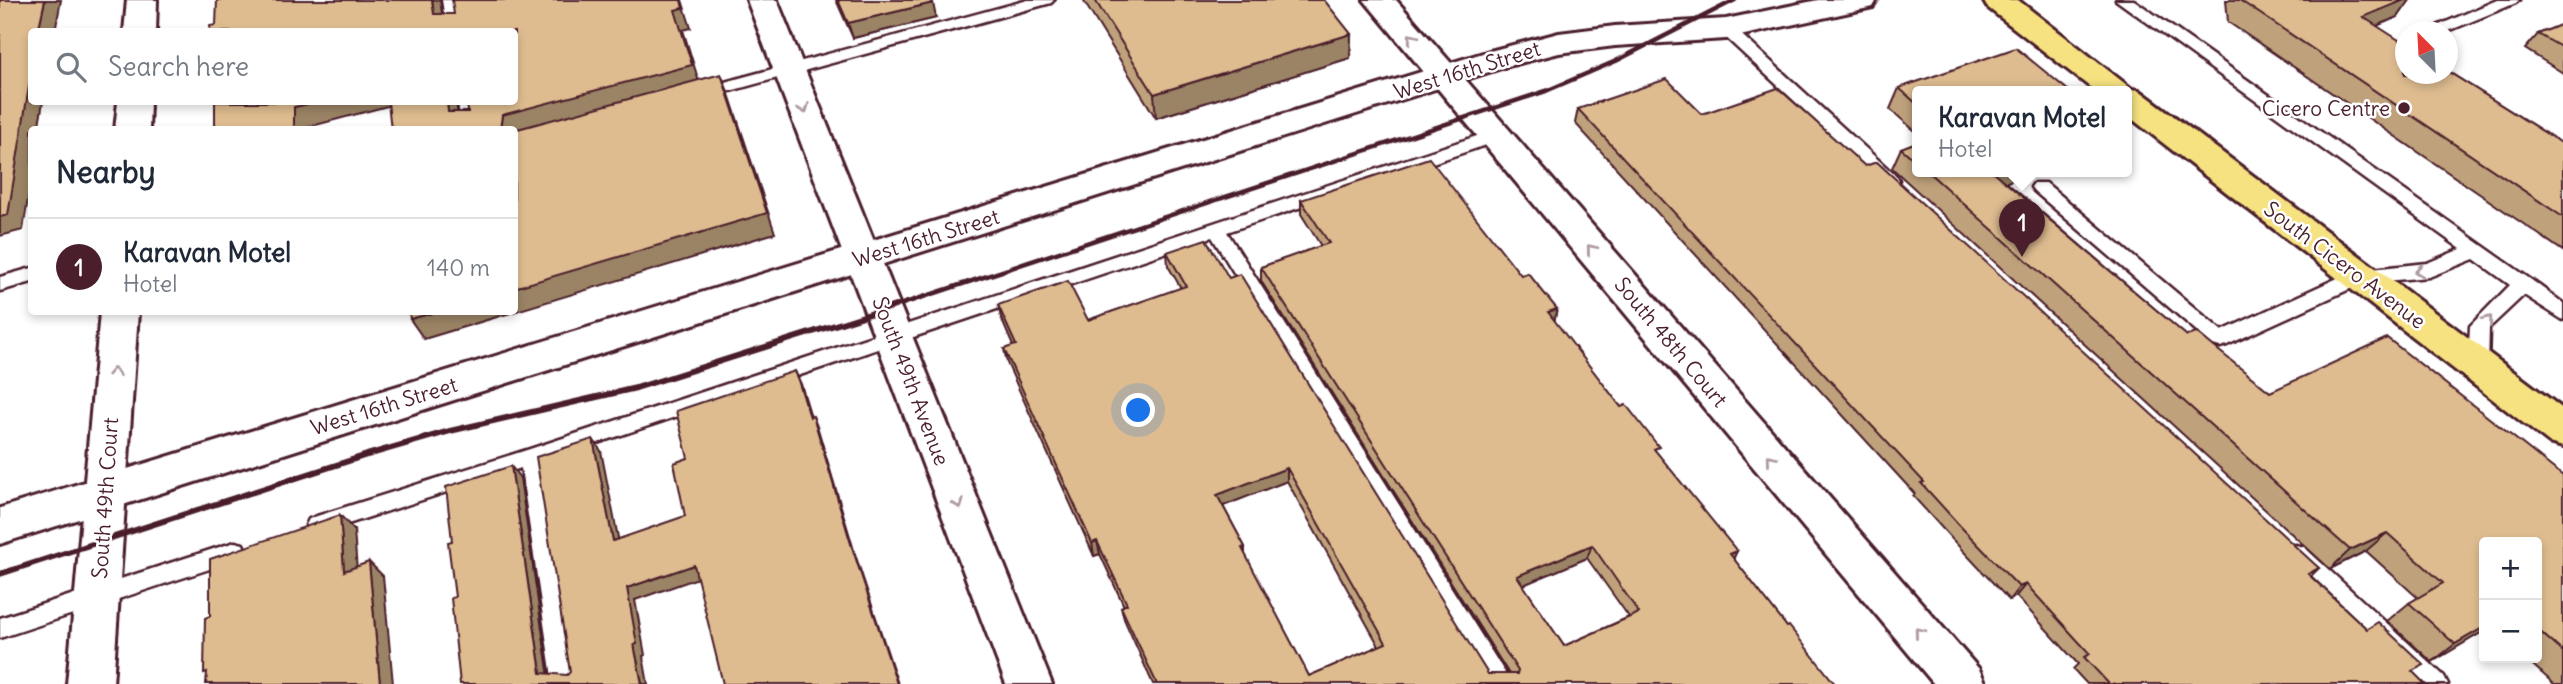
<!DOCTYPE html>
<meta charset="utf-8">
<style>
:root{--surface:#fff;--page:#f2f2f3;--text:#1f2937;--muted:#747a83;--line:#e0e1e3;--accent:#4a1f2b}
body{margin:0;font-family:Delius,sans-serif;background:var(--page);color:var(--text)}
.controls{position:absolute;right:21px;bottom:21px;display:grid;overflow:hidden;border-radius:7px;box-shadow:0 4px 10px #0003}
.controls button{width:63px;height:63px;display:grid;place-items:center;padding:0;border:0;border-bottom:2px solid var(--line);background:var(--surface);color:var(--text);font:35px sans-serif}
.compass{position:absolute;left:2395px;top:21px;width:63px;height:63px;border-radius:50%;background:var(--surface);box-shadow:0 4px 10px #0003;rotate:336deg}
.you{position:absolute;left:1139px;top:411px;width:24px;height:24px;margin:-18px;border:5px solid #fff;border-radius:50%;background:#1a73e8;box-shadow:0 0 0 10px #1a73e833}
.badge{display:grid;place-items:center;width:46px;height:46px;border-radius:50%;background:var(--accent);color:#fff;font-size:23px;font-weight:700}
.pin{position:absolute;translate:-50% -58px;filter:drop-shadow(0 2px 4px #0008)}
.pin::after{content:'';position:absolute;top:37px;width:24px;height:21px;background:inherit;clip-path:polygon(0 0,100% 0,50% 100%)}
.popup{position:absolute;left:1912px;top:86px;width:220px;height:91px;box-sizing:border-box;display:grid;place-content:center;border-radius:7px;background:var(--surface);filter:drop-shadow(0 2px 5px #0005);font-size:23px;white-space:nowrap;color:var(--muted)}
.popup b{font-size:26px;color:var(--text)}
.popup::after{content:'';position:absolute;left:50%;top:100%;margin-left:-14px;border:14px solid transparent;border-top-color:var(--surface)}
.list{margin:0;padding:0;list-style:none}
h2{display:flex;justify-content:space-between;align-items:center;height:91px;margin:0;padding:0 28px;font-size:30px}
h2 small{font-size:23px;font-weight:400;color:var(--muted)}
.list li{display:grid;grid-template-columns:46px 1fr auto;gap:21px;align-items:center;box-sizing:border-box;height:98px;padding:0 28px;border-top:2px solid var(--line)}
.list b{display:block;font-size:26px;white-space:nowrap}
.list p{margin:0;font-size:23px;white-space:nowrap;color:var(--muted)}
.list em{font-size:23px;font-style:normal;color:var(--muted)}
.icon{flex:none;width:38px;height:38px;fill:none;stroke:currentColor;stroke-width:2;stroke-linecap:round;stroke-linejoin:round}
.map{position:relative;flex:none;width:2563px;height:684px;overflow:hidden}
.search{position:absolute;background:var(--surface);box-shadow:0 4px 10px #0003;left:28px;top:28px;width:490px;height:77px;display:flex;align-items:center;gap:18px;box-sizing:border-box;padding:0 24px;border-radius:7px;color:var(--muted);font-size:26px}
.panel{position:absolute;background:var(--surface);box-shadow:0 4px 10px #0003;left:28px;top:126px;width:490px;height:189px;border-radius:7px}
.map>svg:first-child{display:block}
</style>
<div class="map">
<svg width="2563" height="684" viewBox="0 0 2563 684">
<rect width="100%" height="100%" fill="#fff"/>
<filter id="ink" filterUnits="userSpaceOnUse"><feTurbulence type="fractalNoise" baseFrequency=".0143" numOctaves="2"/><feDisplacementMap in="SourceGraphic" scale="14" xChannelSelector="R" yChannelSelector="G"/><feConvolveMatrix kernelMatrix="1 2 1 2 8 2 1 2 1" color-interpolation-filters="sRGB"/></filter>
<g filter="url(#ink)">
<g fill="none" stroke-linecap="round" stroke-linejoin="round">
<g stroke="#4a1f2b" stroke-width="5">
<g id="service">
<path d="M442,0H458L463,32H447Z"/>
<path d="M1028,0H1054L1051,3L701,99L693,94L695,90Z"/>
<path d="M2116,0H2134L2530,279L2563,303V320L2524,295L2489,328L2488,366L2485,371L2478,374L2471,371L2468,366L2470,326L2510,285L2474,259L2429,277L2363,283L2227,345L2220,347L2213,345L2034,191L2031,187L2034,183H2046L2222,331L2353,271L2427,263L2461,249Z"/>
<path d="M2497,0H2519L2516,3L2446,32H2423Z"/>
<path d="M1726,24L1732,26L1896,176L1899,180L1896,184H1884L1720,32L1718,29L1720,26Z"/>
<path d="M458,102H474L478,130H462Z"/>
<path d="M1495,130L1501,132L1503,136L1501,140L1227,232L1512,684H1487L1212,237L541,462L577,684H553L521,468L317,534L309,531L306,525L309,519L317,516L530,449Z"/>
<path d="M32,268V282L0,291V277Z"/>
<path d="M235,542L243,544L246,551L243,558L0,638V618Z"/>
<path d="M2296,545L2304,547L2444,676L2448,684H2420L2288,561L2285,554L2288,547Z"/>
</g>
</g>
<g stroke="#4a1f2b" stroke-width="6">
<g id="minor">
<path d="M127,0H157L156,32H124Z"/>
<path d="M747,0H777L1052,684H1006Z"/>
<path d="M1364,0H1396L1979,669L1986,684H1934Z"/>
<path d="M118,102H150L149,130H115Z"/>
<path d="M100,312H138L113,684H67Z"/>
</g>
</g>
<g stroke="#4a1f2b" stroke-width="6">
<path id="tertiary" d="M1818,0H1877L1873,7L1726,39L1615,46L1559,53L1508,66L0,544V508L1486,52L1559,33L1615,26L1726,19Z"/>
</g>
<g stroke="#4a1f2b" stroke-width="6">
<path id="primary" d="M1983,0H2018L2132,89L2139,90L2563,409V447L2549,443L2127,115V91H2095L1987,7Z"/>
</g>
<use href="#service" fill="#fff" fill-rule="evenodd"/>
<use href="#minor" fill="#fff" fill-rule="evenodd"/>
<use href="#tertiary" fill="#fff" fill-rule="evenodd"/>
<use href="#primary" fill="#f6e281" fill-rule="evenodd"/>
<path stroke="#4a1f2b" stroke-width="4.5" d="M890,308L1546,91L1616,61L1735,0"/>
<path stroke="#4a1f2b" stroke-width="6" d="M0,574L367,455L450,431L636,388L895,306"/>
</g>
<g fill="#bfa27c" stroke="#4a1f2b" stroke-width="2" fill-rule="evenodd">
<path d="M836,0H931L936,18L853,38Z"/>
<path d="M1083,0H1324L1351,34L1350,58L1156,118Z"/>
<path d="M2226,0H2410L2398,17L2376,26L2563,144V251L2228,22Z"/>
<path d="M2563,24V73L2525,49L2538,34Z"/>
<path d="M1899,88L1917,91V133L1890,109Z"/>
<path d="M1578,109L1702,114L2319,568L2311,576L2425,684H2087L2073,669L2078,664L2016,596L2009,600L1952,539L1913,496L1915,494L1575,123Z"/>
<path d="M1917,142V171H2035L2006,182L2187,336L2270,392L2563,476V684H2554L2525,658H2537V542H2484V631L2432,662L2387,621L2409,603L2418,598L2366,551L2330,569L1892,168L1901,148Z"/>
<path d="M1301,200L1521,275L1557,309L1554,321L1657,453L1734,559L1787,627L1835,684H1153L1124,619L1121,607L1124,606L1100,554L1094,556L1007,363L1004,349L1013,346L1001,318L998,305L1088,320L1181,288L1168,266L1167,252L1229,278L1488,674H1509L1261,281V267L1321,246L1301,214ZM1287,481L1379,646L1309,676L1245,555V547L1223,506ZM1587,558L1629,617L1564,646L1523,585Z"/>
</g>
<g fill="#9b8465" stroke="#4a1f2b" stroke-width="2">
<path d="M45,0H61L55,32H38Z"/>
<path d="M432,0H440L445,32L434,14Z"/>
<path d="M681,0H682L691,28L683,30L700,85L514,130H500L502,115L675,10Z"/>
<path d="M2404,0H2410L2398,17L2348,38L2363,17Z"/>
<path d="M933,3L936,18L853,38L848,23Z"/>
<path d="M1351,34L1350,58L1156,118L1154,94Z"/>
<path d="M32,68V102H43L38,130H32V174L23,230L0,236V217Z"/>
<path d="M721,74L729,94L775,233L424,339L410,319L436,312H514V288Z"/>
<path d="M316,102H398L399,103L308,127V130H294V107Z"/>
<path d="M447,102H456L460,130L448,112Z"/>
<path d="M1992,171H2035L1982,192Z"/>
<path d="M1557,309L1554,323L1548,312Z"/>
<path d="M795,371L801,384L815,430L810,417Z"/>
<path d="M813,416L818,429L856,557L898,684H897L851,544Z"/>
<path d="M593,439L601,451L621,553L613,541Z"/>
<path d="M511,466L520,478L550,684L541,673Z"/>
<path d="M1287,468V481L1218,508L1217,495Z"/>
<path d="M340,515L354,530L358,585L344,571Z"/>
<path d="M2387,533L2366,551L2330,569L2350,550Z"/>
<path d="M1097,541L1100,554L1094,556L1092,543Z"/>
<path d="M1592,545L1587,558L1514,589L1517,576Z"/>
<path d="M1737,551L1731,564L1730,554Z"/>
<path d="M369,562L383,576L393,684H380Z"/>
<path d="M694,565L701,577L635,600L645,655L643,656L648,684H642L634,645L627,588Z"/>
<path d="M2026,584L2016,596L2009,600L2019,587Z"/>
<path d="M2484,627V631L2432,662L2455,644Z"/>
</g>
<g fill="#debc90" stroke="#4a1f2b" stroke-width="2" fill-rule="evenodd">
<path d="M0,0H45L38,32H32V68L8,215L0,217Z"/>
<path d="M217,0H432L434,14H454L452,0H681L683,8L675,10L692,65L502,115L500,130H391L388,102H447L448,112H468L467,102H514V32H210V26L216,25Z"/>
<path d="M838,0H931L933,3L848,23Z"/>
<path d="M1095,0H1324L1351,34L1154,94Z"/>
<path d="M2241,0H2404L2363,17L2405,44V74H2447V71L2563,144V217L2241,1Z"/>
<path d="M2563,24V48L2538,34Z"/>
<path d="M2016,48L2069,91H1917V104L1899,88Z"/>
<path d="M721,74L767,213L514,288V130Z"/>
<path d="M1667,79L1702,114L1778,88L1865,166L1877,162L2319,568L2308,574L2367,629L2378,622L2424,665L2412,671L2425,684H2109L2084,657L2090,654L2026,584L2019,587L1961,527L1921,483L1924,482L1578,109Z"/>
<path d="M215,102H316L294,107V130H215Z"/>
<path d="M1917,142V162L1901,148Z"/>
<path d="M1429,158L1521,275L1528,273L1557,309L1548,312L1621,407L1626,405L1659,447L1654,449L1737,551L1730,554L1787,627L1789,626L1835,684H1157L1121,607L1127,604L1097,541L1092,543L1004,349L1016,345L998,305L1068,281L1088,320L1186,286L1167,252L1206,239L1229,278L1240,274L1488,674H1517L1518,671L1261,267L1329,243L1301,200ZM1287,468L1386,643L1309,676L1242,548L1245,547L1217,495ZM1592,545L1639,613L1564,646L1517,576Z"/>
<path d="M1927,171H1992L2187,336L2197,333L2270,392L2387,338L2563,476V652L2537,629V542H2484V627L2455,644L2409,603L2443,583L2387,533L2350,550Z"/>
<path d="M409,312H436L410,319Z"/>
<path d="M795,371L810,417L813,416L851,544L897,684H723L694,565L627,588L637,644L634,645L642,684H460L451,598L455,597L448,542L452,541L446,487L511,466L541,673L567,675L570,672L536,457L593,439L613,541L685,516L674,463L688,458L676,411Z"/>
<path d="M340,515L344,571L369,562L380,684H206L207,672L204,673L205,618L210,616V559Z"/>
</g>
<defs><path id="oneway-chevron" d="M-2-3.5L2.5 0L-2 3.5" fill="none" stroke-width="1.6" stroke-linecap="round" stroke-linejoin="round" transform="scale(1.75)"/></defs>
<g stroke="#ae9aa0">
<use href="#oneway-chevron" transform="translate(1412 38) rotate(-130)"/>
<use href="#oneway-chevron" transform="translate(804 109) rotate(69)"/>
<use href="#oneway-chevron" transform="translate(1591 249) rotate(-130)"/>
<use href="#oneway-chevron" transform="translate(2419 271) rotate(174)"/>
<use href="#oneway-chevron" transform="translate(2488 320) rotate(-50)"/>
<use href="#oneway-chevron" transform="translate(114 372) rotate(-86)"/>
<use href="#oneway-chevron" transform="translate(1771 459) rotate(-130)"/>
<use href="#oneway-chevron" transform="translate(959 504) rotate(69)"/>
<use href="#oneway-chevron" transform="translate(1919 632) rotate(-130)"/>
</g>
</g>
<circle fill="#4a1f2b" stroke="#fff" stroke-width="2.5" cx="2404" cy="108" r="7"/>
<g text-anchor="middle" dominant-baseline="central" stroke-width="5" stroke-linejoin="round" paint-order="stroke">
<g font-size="21" fill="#4a1f2b" stroke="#fff">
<text transform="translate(1467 70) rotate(-17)">West 16th Street</text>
<text transform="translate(926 238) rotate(-17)">West 16th Street</text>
<text transform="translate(2345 265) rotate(37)">South Cicero Avenue</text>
<text transform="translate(1671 342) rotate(50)">South 48th Court</text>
<text transform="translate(911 381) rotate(69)">South 49th Avenue</text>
<text transform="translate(384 406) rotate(-17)">West 16th Street</text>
<text transform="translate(105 498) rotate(-86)">South 49th Court</text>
</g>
<g font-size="21" fill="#4a1f2b" stroke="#fff" text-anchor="end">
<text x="2390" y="108">Cicero Centre</text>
</g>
</g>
</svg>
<div class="controls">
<button>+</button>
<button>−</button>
</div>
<svg class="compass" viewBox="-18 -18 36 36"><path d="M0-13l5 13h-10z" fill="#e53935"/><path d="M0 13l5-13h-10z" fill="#747a83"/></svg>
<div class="you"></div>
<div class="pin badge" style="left:2022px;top:257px">1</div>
<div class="popup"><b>Karavan Motel</b>Hotel</div>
<div class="search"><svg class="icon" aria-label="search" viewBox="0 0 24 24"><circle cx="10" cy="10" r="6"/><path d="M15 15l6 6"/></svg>Search here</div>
<section class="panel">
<h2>Nearby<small></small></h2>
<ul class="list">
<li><span class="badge">1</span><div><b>Karavan Motel</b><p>Hotel</p></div><em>140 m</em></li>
</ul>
</section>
</div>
